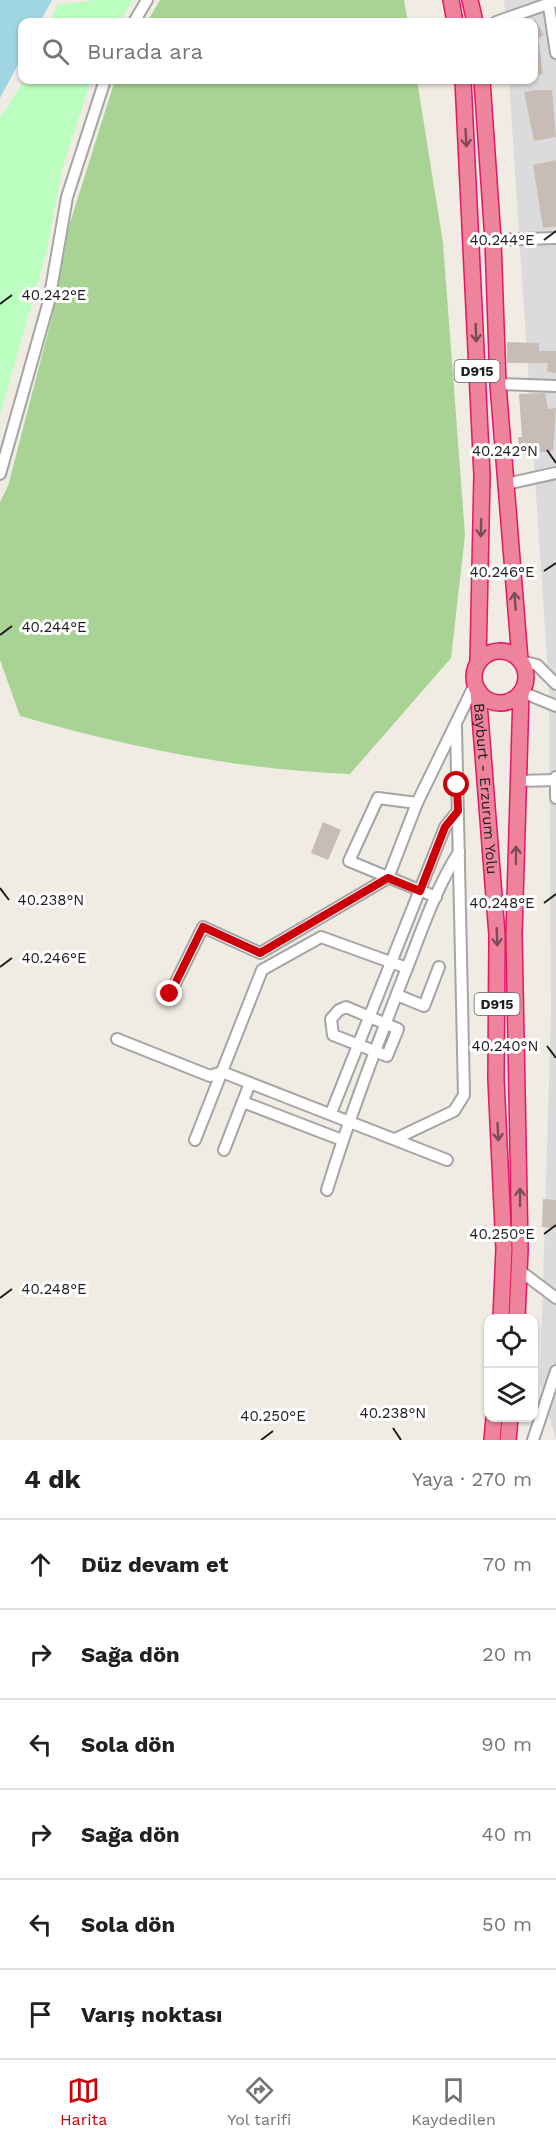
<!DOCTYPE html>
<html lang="tr">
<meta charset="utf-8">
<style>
:root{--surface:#fff;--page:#f2f2f2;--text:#202124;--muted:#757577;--line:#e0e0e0;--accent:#cc0008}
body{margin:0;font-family:"Work Sans",sans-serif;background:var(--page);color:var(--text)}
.controls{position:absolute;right:18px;bottom:18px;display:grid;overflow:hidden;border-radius:12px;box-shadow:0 2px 4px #0004}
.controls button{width:54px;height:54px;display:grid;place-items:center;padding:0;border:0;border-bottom:2px solid var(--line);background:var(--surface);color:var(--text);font:30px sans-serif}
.stop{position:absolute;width:18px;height:18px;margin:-14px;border:4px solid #cc0008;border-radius:50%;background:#fff}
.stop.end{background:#cc0008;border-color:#fff;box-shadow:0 2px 6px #0008}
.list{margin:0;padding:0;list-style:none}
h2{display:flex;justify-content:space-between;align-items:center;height:78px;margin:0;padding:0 24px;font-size:26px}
h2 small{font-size:20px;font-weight:400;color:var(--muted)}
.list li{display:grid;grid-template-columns:39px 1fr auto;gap:18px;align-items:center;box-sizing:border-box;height:90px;padding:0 24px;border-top:2px solid var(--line)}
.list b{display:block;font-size:22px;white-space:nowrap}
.list em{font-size:20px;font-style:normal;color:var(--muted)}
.icon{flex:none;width:33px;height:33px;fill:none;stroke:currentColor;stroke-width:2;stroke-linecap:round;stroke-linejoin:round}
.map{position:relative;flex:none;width:556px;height:1440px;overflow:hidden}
.search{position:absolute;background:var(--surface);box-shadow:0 2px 4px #0004;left:18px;right:18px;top:18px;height:66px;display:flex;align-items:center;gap:15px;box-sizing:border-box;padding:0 21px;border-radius:12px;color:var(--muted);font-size:22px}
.sheet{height:618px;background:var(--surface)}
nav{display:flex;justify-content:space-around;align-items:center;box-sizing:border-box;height:84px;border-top:2px solid var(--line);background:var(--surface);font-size:16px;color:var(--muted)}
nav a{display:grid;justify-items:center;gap:3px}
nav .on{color:var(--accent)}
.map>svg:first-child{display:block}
</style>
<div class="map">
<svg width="556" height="1440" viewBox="0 0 556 1440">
<rect width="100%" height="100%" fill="#f0ebe3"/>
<path fill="#dcdbdb" d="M504,0H556V1440L540,1384L551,1014L549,691L509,80H534V22H506Z"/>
<g fill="#a9d394">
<path d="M160,0H404L408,22H147Z"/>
<path d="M115,80H417L443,243L465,535L451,658L350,774C239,770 127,747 20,716L0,660V502L8,486L53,313L69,226Z"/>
</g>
<g fill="#bcfebf">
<path d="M96,0H133L119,22H50L57,5Z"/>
<path d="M25,80H91L63,166L47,250L0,415V117Z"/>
</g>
<path fill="#a0d5e2" d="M0,0H52L40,22H22V57L0,98Z"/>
<g fill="#c8bdb6">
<path d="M534,18L544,35L534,41Z"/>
<path d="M534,44H539L543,74L534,75Z"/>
<path d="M535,90H552L556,137L534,141L524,92Z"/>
<path d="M556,160V226L543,228L533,165Z"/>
<path d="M507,342L539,343V351H556V373L547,372L548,363H507Z"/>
<path d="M545,393L548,409L556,408L553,451L520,455L518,437H522L519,394Z"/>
<path d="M323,822L341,830L328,860L311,853Z"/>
<path d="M543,1199L556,1200V1228L542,1227Z"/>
</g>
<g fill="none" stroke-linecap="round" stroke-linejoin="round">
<g stroke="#a5a5a5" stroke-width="14">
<g id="minor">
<path d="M548,0L556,53"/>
<path d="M134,22L147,0"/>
<path d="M496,22L556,1"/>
<path d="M493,240L556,238"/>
<path d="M498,384L556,386"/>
<path d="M0,474L49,301L67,197L105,80"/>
<path d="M506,484L556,473"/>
<path d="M521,661L537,665L556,684"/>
<path d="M522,692L556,706"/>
<path d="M556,777V798"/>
<path d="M517,781L556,780"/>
<path d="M417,803L378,798L349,861L436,897"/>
<path d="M170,994L203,927L260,953L388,878L417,803L475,684"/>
<path d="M397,995L424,1006L439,967"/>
<path d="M346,1007L398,1029L387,1056L333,1035L331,1019L339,1010Z"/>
<path d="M117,1039L210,1076L222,1072L447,1160"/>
<path d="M243,1102L342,1140"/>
<path d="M331,1113L445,827L458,811"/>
<path d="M395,1139L454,1111L464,1095L456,727"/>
<path d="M195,1140L262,970L321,937L407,968"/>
<path d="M224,1150L250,1083"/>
<path d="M327,1190C349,1118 376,1048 403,978C420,936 434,891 459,852"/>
<path d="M519,1270L556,1298"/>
<path d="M533,1440L556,1371"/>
</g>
</g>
<g stroke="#ea1466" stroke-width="18">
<g id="highway">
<path d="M451,0L455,22"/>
<path d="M470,0L475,22"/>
<path d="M463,80L482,475L478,663"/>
<path d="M482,80L493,240L498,384L520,660"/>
<circle cx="500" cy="677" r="26"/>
<path id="s1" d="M478,690L497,935L496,1079L504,1249L501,1318"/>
<path d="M517,1318L520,1250L514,934L521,694"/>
<path d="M492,1440L494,1418"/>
<path d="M508,1440L510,1418"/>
</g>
</g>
<use href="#minor" stroke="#fff" stroke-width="10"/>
<use href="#highway" stroke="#ee849c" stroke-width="15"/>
</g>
<defs><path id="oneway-shaft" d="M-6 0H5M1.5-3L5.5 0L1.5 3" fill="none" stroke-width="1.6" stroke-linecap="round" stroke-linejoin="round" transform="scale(1.5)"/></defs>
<g stroke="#7c4c57">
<use href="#oneway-shaft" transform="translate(466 138) rotate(87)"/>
<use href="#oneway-shaft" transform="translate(476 333) rotate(88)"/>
<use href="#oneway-shaft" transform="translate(481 528) rotate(91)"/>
<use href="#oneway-shaft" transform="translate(515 601) rotate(-95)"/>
<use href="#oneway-shaft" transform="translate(516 855) rotate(-89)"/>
<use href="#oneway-shaft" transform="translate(497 937) rotate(88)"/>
<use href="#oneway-shaft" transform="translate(498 1132) rotate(87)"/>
<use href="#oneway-shaft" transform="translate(520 1197) rotate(-90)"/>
</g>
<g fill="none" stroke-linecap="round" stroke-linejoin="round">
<path stroke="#cc0008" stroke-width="8" d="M170,994L203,927L260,953L388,878L420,891L445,827L458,811L457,785"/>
</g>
<path fill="none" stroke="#1e1e1e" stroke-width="2" d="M544,240L556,231M0,304L12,295M547,450L556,463M544,571L556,563M0,635L12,626M0,888L9,900M544,903L556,894M0,967L12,958M547,1046L556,1058M544,1234L556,1225M0,1298L12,1289M393,1428L401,1440M261,1440L273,1431"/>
<g text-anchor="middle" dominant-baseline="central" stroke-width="6" stroke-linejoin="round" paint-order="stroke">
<g fill="#fff" stroke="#626262" stroke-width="1.5">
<rect x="454.5" y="360" width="45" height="22" rx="4.5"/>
<rect x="474.5" y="993" width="45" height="22" rx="4.5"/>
</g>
<g font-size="14" font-weight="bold" fill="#1e1e1e">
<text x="477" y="371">D915</text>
<text x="497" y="1004">D915</text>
</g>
<g font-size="15" fill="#1e1e1e" stroke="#fff">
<text stroke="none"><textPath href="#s1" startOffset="99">Bayburt - Erzurum Yolu</textPath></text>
</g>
</g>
<g font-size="15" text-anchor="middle" fill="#1e1e1e" stroke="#fff" stroke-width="6" stroke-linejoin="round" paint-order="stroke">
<text x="502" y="245">40.244°E</text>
<text x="54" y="300">40.242°E</text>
<text x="505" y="456">40.242°N</text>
<text x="502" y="577">40.246°E</text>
<text x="54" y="632">40.244°E</text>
<text x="51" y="905">40.238°N</text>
<text x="502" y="908">40.248°E</text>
<text x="54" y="963">40.246°E</text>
<text x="505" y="1051">40.240°N</text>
<text x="502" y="1239">40.250°E</text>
<text x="54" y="1294">40.248°E</text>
<text x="393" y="1418">40.238°N</text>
<text x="273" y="1421">40.250°E</text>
</g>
</svg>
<div class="controls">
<button><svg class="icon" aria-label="locate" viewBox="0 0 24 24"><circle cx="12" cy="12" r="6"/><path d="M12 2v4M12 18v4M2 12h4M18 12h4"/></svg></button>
<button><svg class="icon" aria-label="layers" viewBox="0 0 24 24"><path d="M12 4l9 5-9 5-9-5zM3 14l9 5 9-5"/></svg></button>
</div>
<div class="stop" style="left:457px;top:785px"></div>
<div class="stop end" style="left:170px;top:994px"></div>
<div class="search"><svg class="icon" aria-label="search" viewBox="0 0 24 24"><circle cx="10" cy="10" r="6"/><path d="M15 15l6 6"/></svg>Burada ara</div>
</div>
<section class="sheet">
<h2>4 dk<small>Yaya · 270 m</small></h2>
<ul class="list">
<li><svg class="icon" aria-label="ahead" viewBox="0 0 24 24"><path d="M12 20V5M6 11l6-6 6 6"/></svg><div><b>Düz devam et</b></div><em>70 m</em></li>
<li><svg class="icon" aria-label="right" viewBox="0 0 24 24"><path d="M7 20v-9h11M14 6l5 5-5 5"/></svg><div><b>Sağa dön</b></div><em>20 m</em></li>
<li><svg class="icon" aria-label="left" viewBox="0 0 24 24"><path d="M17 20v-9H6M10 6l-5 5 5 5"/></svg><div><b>Sola dön</b></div><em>90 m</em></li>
<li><svg class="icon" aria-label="right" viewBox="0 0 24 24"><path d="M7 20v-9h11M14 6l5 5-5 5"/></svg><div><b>Sağa dön</b></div><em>40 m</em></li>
<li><svg class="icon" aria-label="left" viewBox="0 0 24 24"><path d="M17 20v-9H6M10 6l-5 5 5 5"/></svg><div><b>Sola dön</b></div><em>50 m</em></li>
<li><svg class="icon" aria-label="arrive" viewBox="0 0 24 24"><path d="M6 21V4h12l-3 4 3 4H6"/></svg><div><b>Varış noktası</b></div></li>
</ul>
</section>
<nav>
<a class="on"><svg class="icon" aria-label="map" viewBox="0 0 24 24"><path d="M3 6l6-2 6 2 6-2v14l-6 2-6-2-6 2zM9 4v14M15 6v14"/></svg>Harita</a>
<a><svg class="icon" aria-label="directions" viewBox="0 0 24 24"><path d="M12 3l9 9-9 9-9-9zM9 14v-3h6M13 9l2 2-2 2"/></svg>Yol tarifi</a>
<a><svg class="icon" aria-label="saved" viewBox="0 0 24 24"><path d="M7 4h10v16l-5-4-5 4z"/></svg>Kaydedilen</a>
</nav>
